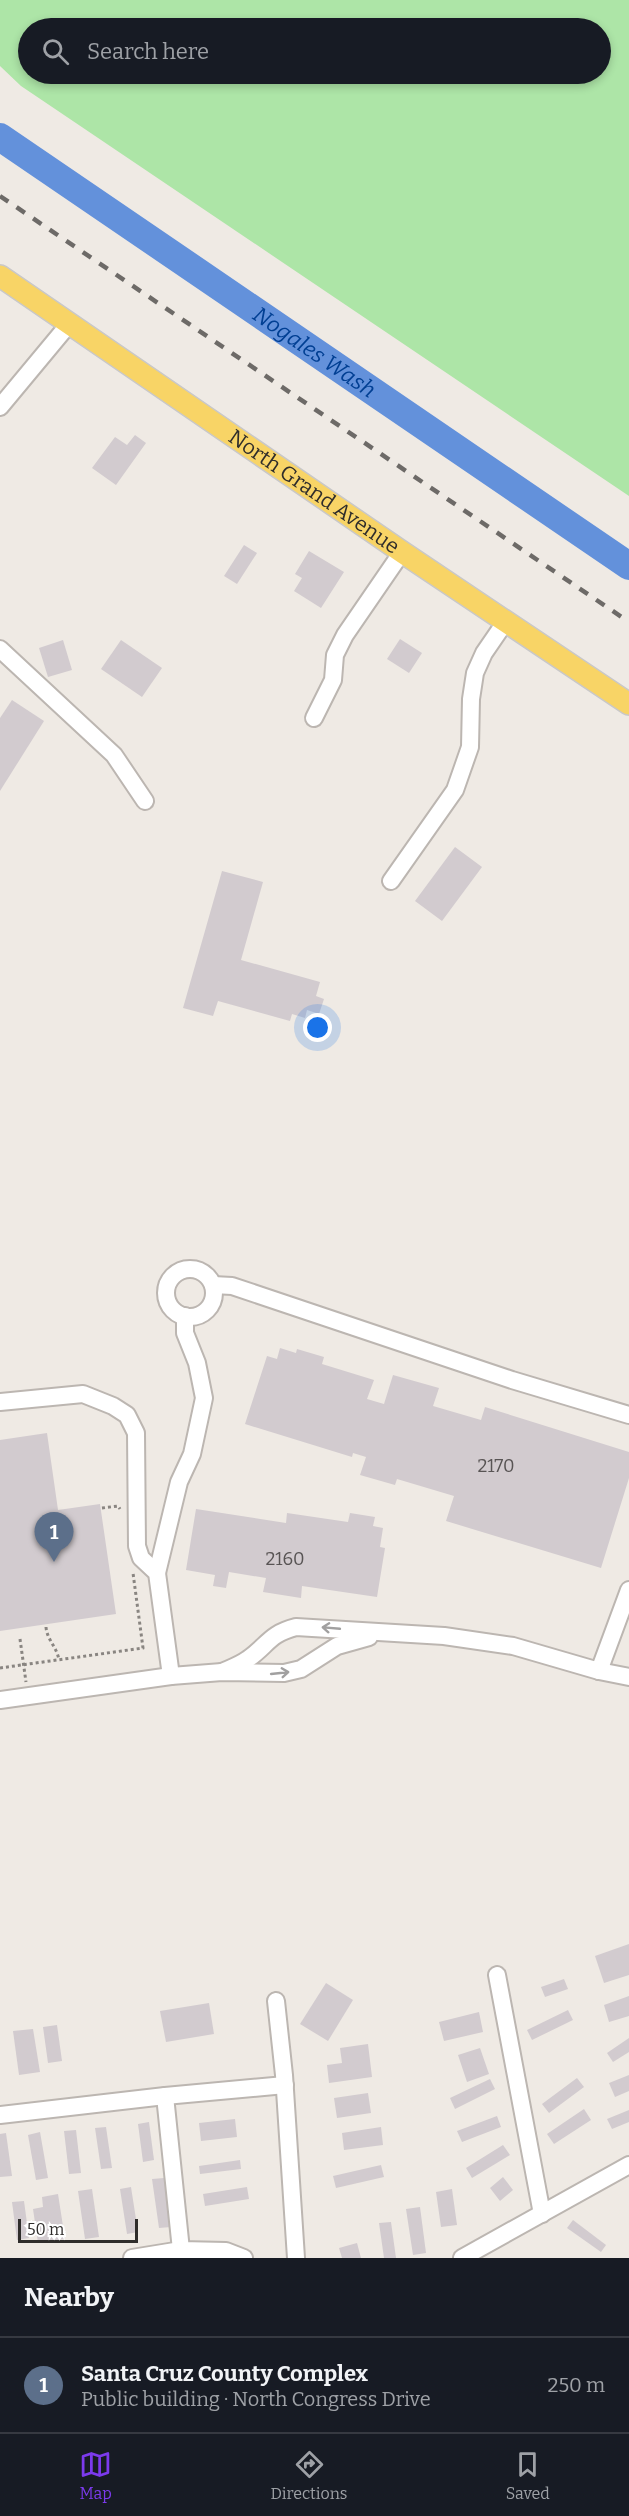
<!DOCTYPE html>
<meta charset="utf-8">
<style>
:root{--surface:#171b24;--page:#20242c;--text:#f1f3f6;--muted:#9ea1a6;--line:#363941;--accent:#7c3aed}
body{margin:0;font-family:Bitter,serif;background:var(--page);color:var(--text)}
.scale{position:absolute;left:18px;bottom:15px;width:120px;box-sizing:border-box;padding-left:6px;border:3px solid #2f2d2b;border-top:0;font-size:16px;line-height:21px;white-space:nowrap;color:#2f2d2b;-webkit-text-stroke:4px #fff;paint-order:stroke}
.you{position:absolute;left:318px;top:1028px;width:21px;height:21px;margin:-15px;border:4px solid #fff;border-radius:50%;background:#1a73e8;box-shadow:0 0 0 9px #1a73e833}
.badge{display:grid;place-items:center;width:39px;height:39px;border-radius:50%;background:var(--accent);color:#fff;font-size:20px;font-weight:700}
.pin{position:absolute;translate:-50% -50px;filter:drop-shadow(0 2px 3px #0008)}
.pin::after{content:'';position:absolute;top:32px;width:21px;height:18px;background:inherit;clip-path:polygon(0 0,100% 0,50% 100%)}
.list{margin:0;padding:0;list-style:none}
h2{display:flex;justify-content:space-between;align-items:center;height:78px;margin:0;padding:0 24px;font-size:26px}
h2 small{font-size:20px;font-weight:400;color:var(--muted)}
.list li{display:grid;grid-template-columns:39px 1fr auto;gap:18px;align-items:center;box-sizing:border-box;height:96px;padding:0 24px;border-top:2px solid var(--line)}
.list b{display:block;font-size:22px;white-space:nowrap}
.list p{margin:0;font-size:20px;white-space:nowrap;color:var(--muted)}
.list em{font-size:20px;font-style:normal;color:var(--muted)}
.icon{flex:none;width:33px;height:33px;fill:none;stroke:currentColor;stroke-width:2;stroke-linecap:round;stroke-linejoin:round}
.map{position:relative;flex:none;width:629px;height:2258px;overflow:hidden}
.search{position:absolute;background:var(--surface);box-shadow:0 3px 9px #0003;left:18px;right:18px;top:18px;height:66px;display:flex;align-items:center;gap:15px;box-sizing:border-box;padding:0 21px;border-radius:33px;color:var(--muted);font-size:22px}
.sheet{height:174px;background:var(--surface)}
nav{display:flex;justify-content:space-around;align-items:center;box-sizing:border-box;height:84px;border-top:2px solid var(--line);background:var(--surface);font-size:16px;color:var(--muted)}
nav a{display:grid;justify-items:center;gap:3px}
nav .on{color:var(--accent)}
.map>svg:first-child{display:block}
</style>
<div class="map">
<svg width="629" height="2258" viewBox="0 0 629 2258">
<rect width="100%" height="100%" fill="#efeae4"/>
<path fill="#ade5a7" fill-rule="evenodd" d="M0,0H629V496L21,86L0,66ZM28,28H600V74H28Z"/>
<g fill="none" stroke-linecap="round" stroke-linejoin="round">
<path stroke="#6391db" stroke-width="28" id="s1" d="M0,137L629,566"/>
</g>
<g fill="#d2cbcf">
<path d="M135,435L146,443L116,485L92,468L115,437L127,445Z"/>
<path d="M244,545L257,553L237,584L224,576Z"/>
<path d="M309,551L344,572L321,608L294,591L302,578L295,574Z"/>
<path d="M400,639L422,653L409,673L387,659Z"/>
<path d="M63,640L72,670L48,677L39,648Z"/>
<path d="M121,640L162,668L142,697L101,669Z"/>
<path d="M12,700L44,721L0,791V718Z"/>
<path d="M455,847L482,867L442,921L415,901Z"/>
<path d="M222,871L263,882L241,960L320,982L316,996L324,999L319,1014L307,1010L305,1018L292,1014L290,1021L218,1001L213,1016L183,1008Z"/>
<path d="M280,1348L296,1353L297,1349L324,1357L322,1364L374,1380L367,1399L384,1404L393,1375L439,1388L433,1406L481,1420L485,1407L629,1452V1478L601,1568L446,1521L454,1496L397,1479L395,1485L360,1475L366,1457L353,1453L352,1457L245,1424L267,1356L277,1359Z"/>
<path d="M47,1433L58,1510L100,1504L116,1614L0,1631V1440Z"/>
<path d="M196,1509L286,1523L287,1513L348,1522L350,1513L375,1517L373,1526L383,1528L380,1547L385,1548L377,1597L302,1586L301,1598L263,1592L266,1578L229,1572L226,1588L213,1586L215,1575L186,1570Z"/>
<path d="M629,1944V1975L604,1983L595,1956Z"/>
<path d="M564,1979L568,1989L545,1997L541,1987Z"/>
<path d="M326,1983L353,2000L328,2041L300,2024Z"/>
<path d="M629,1996V2016L609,2022L604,2005Z"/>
<path d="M209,2003L214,2034L166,2042L160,2011Z"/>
<path d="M568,2010L573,2020L532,2040L527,2030Z"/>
<path d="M479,2012L483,2032L444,2041L439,2022Z"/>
<path d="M57,2025L62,2061L48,2063L43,2027Z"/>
<path d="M33,2029L40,2072L19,2075L13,2031Z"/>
<path d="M629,2038V2052L613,2062L607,2053Z"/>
<path d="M368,2044L372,2077L329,2083L327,2065L342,2063L340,2048Z"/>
<path d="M480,2048L489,2074L467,2082L458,2055Z"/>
<path d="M629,2075V2091L615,2097L609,2083Z"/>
<path d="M577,2078L584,2087L549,2113L542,2104Z"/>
<path d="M490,2079L495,2089L455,2109L450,2098Z"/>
<path d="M368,2093L371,2113L337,2118L334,2098Z"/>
<path d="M584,2109L591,2120L554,2144L547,2134Z"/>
<path d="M629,2110V2122L612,2129L607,2119Z"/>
<path d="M497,2116L501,2127L462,2142L457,2131Z"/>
<path d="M235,2119L237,2137L201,2141L199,2123Z"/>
<path d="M149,2122L154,2160L143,2162L138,2124Z"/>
<path d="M106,2127L112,2168L101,2169L95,2128Z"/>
<path d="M381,2127L383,2145L344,2150L342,2133Z"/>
<path d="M76,2130L81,2173L69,2174L64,2131Z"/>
<path d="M40,2132L48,2178L36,2180L28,2135Z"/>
<path d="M6,2133L12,2176L0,2177V2134Z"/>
<path d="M503,2145L510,2155L472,2178L466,2168Z"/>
<path d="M240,2160L241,2169L200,2174L199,2166Z"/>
<path d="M381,2165L384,2177L336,2188L333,2176Z"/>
<path d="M503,2177L513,2190L500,2201L490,2188Z"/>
<path d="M164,2178L171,2227L159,2228L152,2179Z"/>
<path d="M131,2187L138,2232L127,2234L120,2189Z"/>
<path d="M247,2187L249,2199L205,2206L203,2194Z"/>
<path d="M92,2189L99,2237L85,2239L78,2191Z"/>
<path d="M452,2189L457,2225L441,2227L436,2192Z"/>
<path d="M58,2194L65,2239L38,2243L33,2209L43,2207L42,2197Z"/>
<path d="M24,2201L29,2238L17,2240L12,2202Z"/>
<path d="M420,2207L426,2253L413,2255L406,2209Z"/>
<path d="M573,2220L606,2245L601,2252L567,2228Z"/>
<path d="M391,2222L396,2258H384L379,2223Z"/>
<path d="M357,2243L361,2258H342L339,2248Z"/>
</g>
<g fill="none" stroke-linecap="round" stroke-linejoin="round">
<g stroke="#bcb6b1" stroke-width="20">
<g id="minor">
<path d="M0,407L69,324"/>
<path d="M0,649L114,755L145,801"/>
<path d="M314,718L333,680L335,655L345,635L402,552"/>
<path d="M391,881L455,790L470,747L471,699L475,673L484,653L506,621"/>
<circle cx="190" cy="1293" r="24"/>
<path d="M213,1285L232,1286L512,1380L629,1415"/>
<path d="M0,1402L83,1394L113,1406L127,1415L136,1433L137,1546L141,1558L157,1573L171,1676"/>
<path d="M157,1573L179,1482L192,1454L204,1398L197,1363L185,1333V1316"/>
<path d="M599,1671L629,1590"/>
<path d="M222,1672C231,1668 240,1665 248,1659C268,1645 269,1634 296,1627L444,1636L513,1646L599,1671L629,1677"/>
<path d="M0,1700L171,1676L222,1672L284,1673L301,1669L337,1646L369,1637"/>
<path d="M497,1975L542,2214"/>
<path d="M276,2001L284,2075L296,2258"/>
<path d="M165,2096L181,2250L226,2251L244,2258"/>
<path d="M0,2115L165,2096L285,2085"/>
<path d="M132,2258L181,2250"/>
<path d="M462,2258L629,2165"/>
</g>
</g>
<g stroke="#c9c8c8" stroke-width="24">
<g id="major">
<path id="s2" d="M0,276L402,552L629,704"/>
</g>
</g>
<g stroke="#898581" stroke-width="3" stroke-dasharray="3 3" stroke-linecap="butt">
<path d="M102,1508L118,1506L120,1509"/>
<path d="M46,1627C47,1640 57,1647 59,1660"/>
<path d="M20,1639L26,1682"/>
<path d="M0,1668L143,1648L133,1573"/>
</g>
<use href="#minor" stroke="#fff" stroke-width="16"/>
<use href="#major" stroke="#f8d466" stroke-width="21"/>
<path stroke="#6d6a67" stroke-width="4.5" stroke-dasharray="10 10" stroke-linecap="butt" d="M0,196L629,622"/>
</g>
<defs><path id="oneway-shaft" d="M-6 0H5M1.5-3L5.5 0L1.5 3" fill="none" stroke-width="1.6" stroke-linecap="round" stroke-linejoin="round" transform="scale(1.5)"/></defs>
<g stroke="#a1a0a0">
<use href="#oneway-shaft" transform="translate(331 1628) rotate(-175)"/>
<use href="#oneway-shaft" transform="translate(280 1673) rotate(-6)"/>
</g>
<g text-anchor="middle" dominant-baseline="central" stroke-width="5" stroke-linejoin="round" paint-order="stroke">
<g font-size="18" fill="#585454">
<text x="496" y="1466">2170</text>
<text x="285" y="1559">2160</text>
</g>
<g font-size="21" fill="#2f2d2b" stroke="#fff">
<text stroke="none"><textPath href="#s2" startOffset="381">North Grand Avenue</textPath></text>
</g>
<g font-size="22" font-style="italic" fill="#013f93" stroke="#fff">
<text stroke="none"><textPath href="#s1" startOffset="381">Nogales Wash</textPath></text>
</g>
</g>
</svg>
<div class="scale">50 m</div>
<div class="you"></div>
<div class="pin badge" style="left:54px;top:1562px;background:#5c6f8a">1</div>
<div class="search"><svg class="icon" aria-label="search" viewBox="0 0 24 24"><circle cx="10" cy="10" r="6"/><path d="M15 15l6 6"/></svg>Search here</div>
</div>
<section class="sheet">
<h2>Nearby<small></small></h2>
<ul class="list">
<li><span class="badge" style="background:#5c6f8a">1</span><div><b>Santa Cruz County Complex</b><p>Public building · North Congress Drive</p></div><em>250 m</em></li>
</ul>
</section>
<nav>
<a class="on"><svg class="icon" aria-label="map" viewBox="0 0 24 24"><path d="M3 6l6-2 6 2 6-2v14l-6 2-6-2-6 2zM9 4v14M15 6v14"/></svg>Map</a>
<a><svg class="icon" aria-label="directions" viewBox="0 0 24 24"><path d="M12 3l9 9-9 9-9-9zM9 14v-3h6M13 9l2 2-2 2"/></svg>Directions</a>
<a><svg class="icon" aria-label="saved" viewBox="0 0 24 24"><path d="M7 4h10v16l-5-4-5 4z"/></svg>Saved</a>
</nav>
